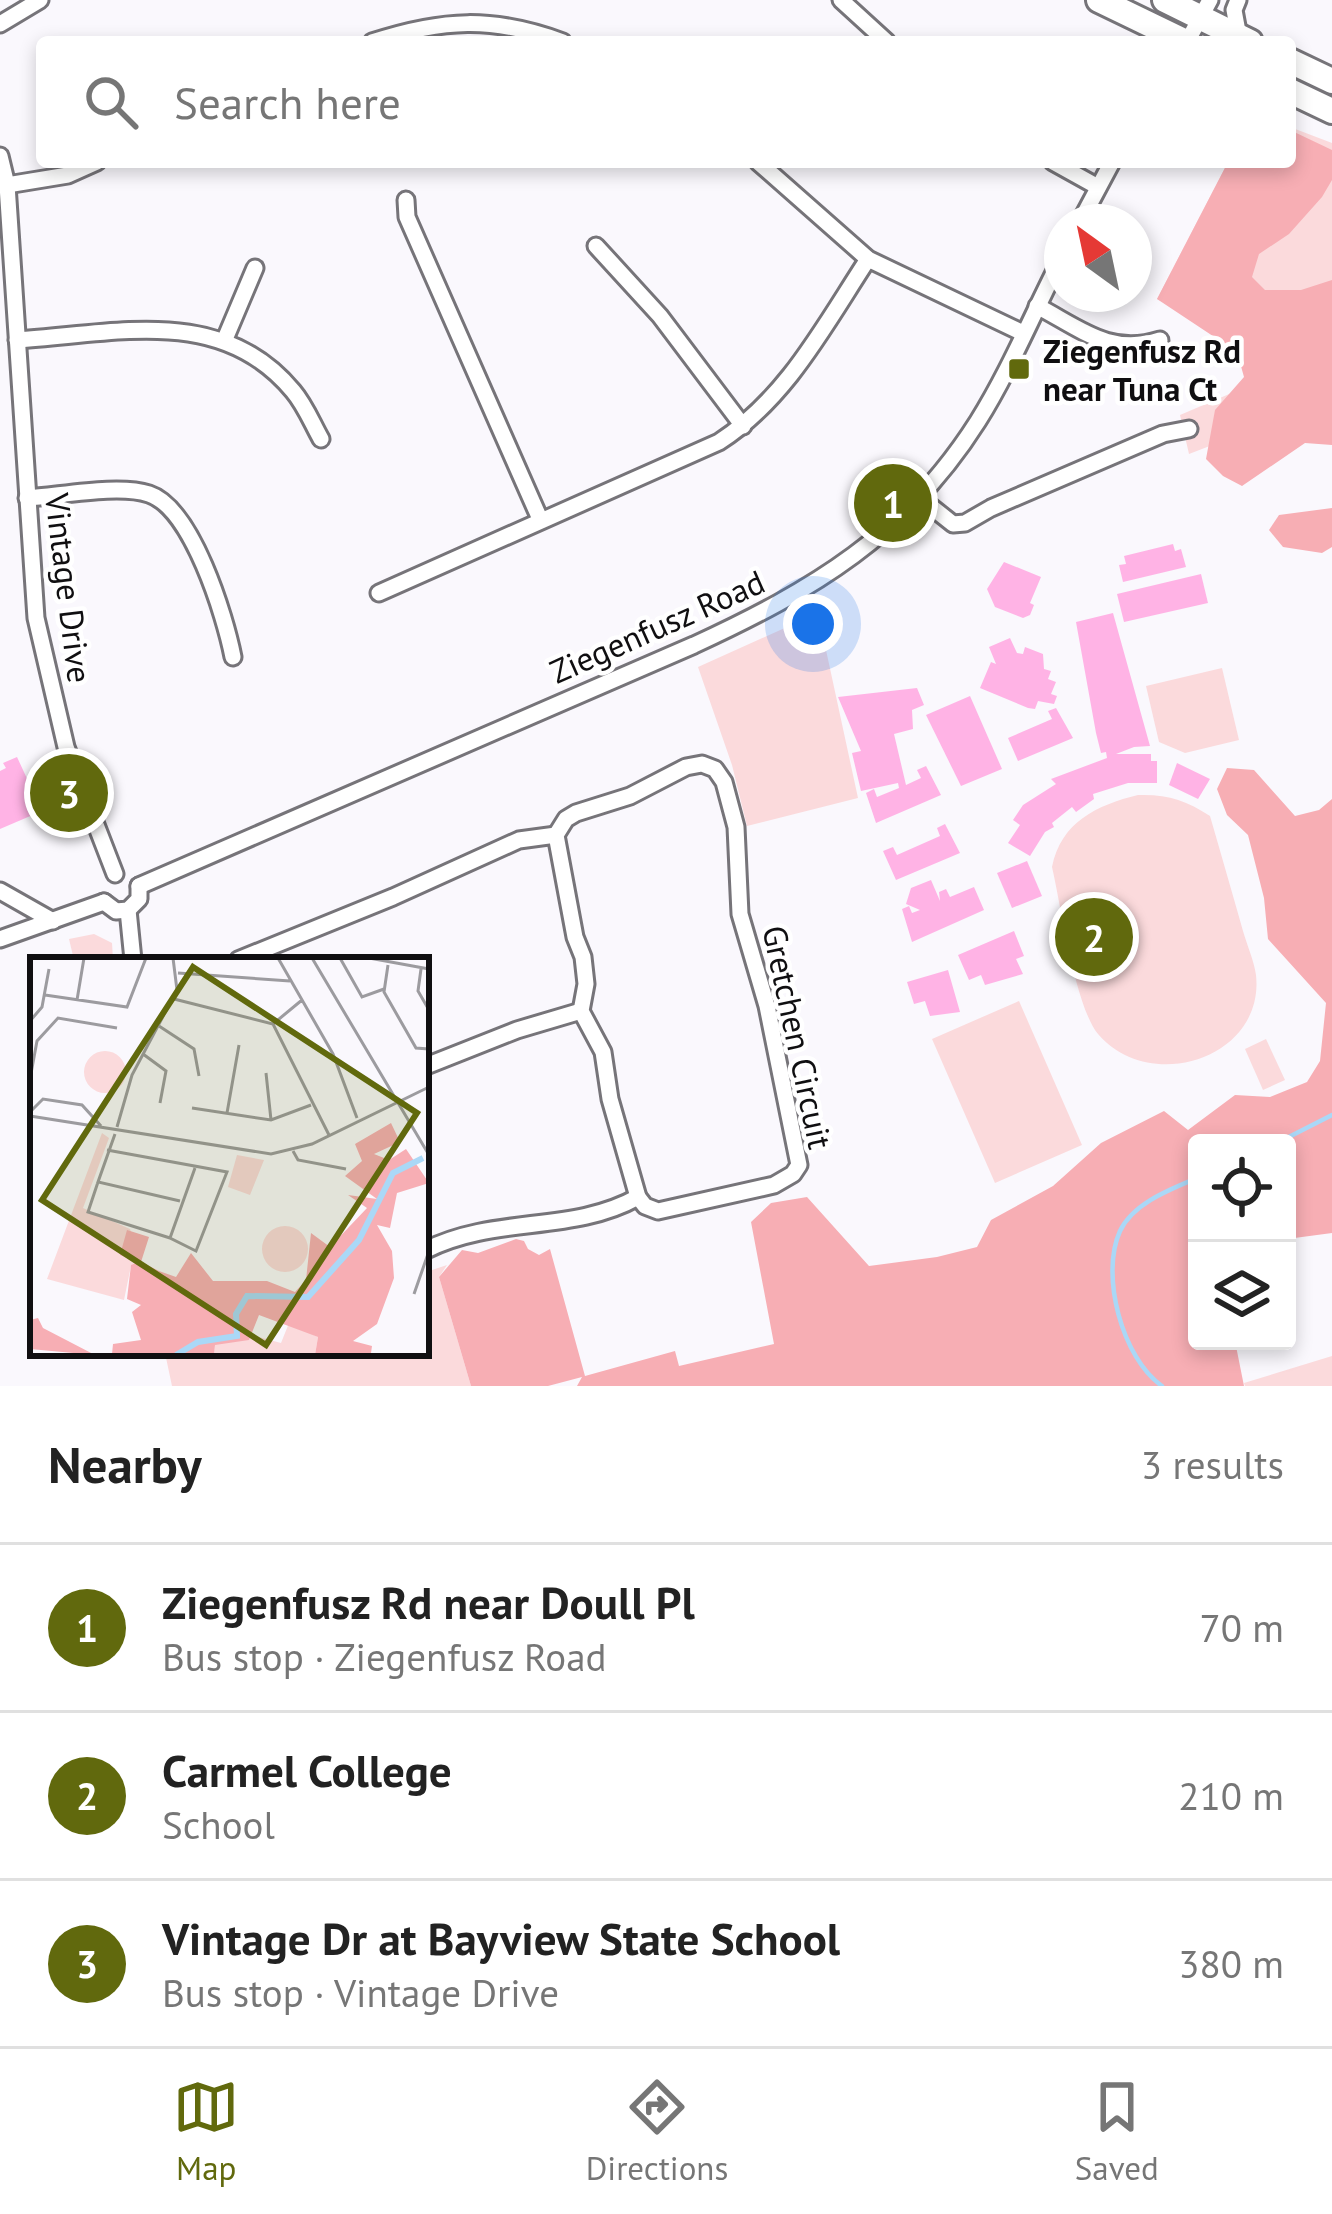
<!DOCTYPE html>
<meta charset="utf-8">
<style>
:root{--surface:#fff;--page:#f2f2f2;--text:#222;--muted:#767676;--line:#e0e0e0;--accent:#61690d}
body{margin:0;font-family:"PT Sans",sans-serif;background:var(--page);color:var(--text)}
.controls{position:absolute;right:36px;bottom:36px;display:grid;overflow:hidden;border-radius:12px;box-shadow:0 6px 18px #0003}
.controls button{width:108px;height:108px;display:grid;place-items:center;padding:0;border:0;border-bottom:3px solid var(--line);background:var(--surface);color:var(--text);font:60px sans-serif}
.compass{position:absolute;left:1044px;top:204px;width:108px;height:108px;border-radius:50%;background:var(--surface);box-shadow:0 6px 18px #0003;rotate:327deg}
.you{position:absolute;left:813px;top:624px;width:42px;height:42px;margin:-30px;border:9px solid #fff;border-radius:50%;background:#1a73e8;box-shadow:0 0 0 18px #1a73e833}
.badge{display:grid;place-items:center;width:78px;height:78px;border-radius:50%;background:var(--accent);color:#fff;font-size:39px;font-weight:700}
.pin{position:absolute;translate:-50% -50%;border:6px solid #fff;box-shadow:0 3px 12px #0006}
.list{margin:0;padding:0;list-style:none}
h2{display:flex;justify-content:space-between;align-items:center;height:156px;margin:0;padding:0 48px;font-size:51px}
h2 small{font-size:39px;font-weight:400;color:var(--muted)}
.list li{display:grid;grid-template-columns:78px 1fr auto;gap:36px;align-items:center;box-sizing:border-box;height:168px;padding:0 48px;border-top:3px solid var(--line)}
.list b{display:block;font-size:45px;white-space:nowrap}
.list p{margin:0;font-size:39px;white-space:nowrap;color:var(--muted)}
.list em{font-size:39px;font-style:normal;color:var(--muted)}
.icon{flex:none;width:66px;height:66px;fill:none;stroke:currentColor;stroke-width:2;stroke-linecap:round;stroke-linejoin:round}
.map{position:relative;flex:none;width:1332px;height:1386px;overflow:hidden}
.search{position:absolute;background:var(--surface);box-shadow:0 6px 18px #0003;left:36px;right:36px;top:36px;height:132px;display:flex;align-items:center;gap:30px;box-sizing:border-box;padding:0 42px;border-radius:12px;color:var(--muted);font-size:45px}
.sheet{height:660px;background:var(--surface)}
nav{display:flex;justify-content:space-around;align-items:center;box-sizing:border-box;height:168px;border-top:3px solid var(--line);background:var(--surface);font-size:33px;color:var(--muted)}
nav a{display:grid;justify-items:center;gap:6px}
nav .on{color:var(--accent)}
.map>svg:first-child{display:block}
</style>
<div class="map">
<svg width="1332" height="1386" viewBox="0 0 1332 1386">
<rect width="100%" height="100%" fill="#faf8fd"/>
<g fill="#fbdadc">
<path d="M1290,127L1332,143V399L1189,454L1180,415L1255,383L1239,340L1157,299L1228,162H1290Z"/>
<path d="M818,613L858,798L747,826L732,765L698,667Z"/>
<path d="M1222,668L1239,740L1185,753L1159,742L1146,686Z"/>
<path d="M1138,795C1167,794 1186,800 1210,816C1221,854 1232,892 1243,931C1247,945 1254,961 1256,975C1265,1058 1150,1095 1098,1034C1075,1006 1061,906 1052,867C1061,822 1097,805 1138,795Z"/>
<path d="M94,934L112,943L113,960H74L69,939Z"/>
<path d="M1019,1001L1082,1145L995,1183L932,1039Z"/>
<path d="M1266,1039L1285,1080L1263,1090L1245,1049Z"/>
<path d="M447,1265L439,1277L471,1386H172L165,1353H426V1272Z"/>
<path d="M1332,1356V1386H1245L1244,1383Z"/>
</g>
<g fill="#f7aeb4">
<path d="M1290,130L1332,150V180L1322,197L1289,234L1259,254L1252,277L1265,290H1301L1332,280V445L1305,443L1242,486L1223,476L1206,459L1215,410L1244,377L1237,352L1157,299L1228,162H1290Z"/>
<path d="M1332,508V547L1322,553L1283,547L1269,530L1279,515Z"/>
<path d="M1227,768L1254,770L1295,816L1319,810L1332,799V1233L1287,1239V1143H1197V1341H1235L1244,1386H577L582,1377L548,1386H471L439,1277L462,1250L478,1253L516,1239L524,1241L528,1249L539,1255L550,1249L585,1376L675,1351L679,1366L774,1344L751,1222L771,1203L807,1197L869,1266L937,1257L977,1247L991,1220L1053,1186L1101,1143L1164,1111L1188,1130L1235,1095L1270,1097L1307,1082L1320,1061L1326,1003L1268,939L1264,898L1248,835L1227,815L1217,789Z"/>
</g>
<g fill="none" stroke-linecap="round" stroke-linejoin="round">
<g stroke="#aad8f7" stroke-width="4.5">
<path d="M1277,1143L1332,1115"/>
<path d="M1162,1386C1122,1358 1100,1275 1120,1231C1133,1203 1171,1189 1197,1178"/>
</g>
</g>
<g fill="#ffb3e5">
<path d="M1173,544L1175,551L1181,549L1186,567L1123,582L1119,565L1126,564L1124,556Z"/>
<path d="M1004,562L1041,577L1030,603L1034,605L1030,615L1023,618L995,607L987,589Z"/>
<path d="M1201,574L1208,603L1124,622L1117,594Z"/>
<path d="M1113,613L1150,746L1134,747L1116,754H1151V761H1157V783H1128L1093,794L1094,799L1076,812L1072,807L1052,823L1054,827L1045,832L1030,856L1008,843L1020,825L1013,820L1023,805L1056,784L1051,779L1107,758L1106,752L1101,753L1096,733L1076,622Z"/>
<path d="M1010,638L1017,653L1023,654L1025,647L1043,654L1044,669L1051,671L1048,679L1056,682L1051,694L1057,696L1054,704L1038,701L1035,709L1028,708L980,688L991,662L996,664L989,647Z"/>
<path d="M917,688L924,705L912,710L913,729L894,734L906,785L921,778L917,770L926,766L941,795L876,823L866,793L874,789L877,797L899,788L898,783L861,791L852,753L861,751L838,697Z"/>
<path d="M970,696L1002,769L961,786L926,715Z"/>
<path d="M1056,708L1073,738L1018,761L1008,738L1052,719L1048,711Z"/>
<path d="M17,757L42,811L0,829V771L6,768L3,763Z"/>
<path d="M1177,763L1210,779L1198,799L1169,785Z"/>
<path d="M945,824L960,853L896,880L883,851L893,847L897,855L940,836L937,828Z"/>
<path d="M1027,861L1042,896L1012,908L997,873Z"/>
<path d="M931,880L940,901L939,892L946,889L950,897L974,887L984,910L912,942L902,909L909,906L912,913L920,910L906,904L911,888Z"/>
<path d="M1014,931L1024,956L1016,959L1023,974L985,985L981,975L969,980L958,955Z"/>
<path d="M948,970L960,1012L930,1016L925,1001L914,1004L907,982Z"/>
</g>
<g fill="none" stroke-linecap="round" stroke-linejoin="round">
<g stroke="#767479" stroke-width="21">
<g id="minor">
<path d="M841,0L887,42"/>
<path d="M1238,0L1234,10L1239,37"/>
<path d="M0,24L40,0"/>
<path d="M372,42C442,19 493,16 563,42"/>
<path d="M1187,42L1210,0"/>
<path d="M0,156L7,185L36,618L66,747L115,874"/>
<path d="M758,162L868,259L1023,333"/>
<path d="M1053,162L1098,187"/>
<path d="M7,185L68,175L97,162"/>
<path d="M406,200L407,217L540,519"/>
<path d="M1080,222L1112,162"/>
<path d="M596,246L660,316L743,426"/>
<path d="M1037,306C1081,329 1110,356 1160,340"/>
<path d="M225,339L255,268"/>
<path d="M17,340C115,334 221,304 293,391C305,405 312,423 321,439"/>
<path d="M919,497L953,524L965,523L991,508L1163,434L1189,429"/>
<path d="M27,498C60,496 118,484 149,494C192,508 225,616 233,657"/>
<path d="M379,593L719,442C787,398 824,326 868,259"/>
<path d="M702,764L715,769L724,782L736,827L740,914L767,1006L799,1165L793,1174L774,1185L658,1211L645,1206L638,1197L610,1099L603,1052L581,1011L586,984L583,957L575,937L556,835L566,819L576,813L630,796L686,767Z"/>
<path d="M139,886L694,645C813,590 906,535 978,421C1010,370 1034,311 1062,257"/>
<path d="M0,891L53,921"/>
<path d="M104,902L116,911L128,910L139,899V886"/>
<path d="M128,910L133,960"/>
<path d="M0,939L104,902"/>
<path d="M238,960L393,897L519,840L556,835"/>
<path d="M426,1066L517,1030L581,1011"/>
<path d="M426,1250C496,1215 572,1234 638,1197"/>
</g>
</g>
<g stroke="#767479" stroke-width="30">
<g id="highway">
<path d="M1099,0L1186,42"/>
<path d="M1165,0L1250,42"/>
<path d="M1290,61L1332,81"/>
<path d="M1290,91L1332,111"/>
</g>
</g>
<use href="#minor" stroke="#fff" stroke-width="15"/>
<use href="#highway" stroke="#fff" stroke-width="24"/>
</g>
<rect fill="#61690d" stroke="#fff" stroke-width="4.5" x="1007" y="357" width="24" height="24" rx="6"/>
<g text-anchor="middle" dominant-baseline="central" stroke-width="9" stroke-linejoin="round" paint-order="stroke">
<g font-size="33" font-weight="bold" fill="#100f11" stroke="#fff" text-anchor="start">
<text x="1043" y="350">Ziegenfusz Rd<tspan x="1043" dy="38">near Tuna Ct</tspan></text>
</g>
<g font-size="33" fill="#100f11" stroke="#fff">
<text transform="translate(69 588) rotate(83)">Vintage Drive</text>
<text transform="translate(657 626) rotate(-24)">Ziegenfusz Road</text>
<text transform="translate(798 1037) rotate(78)">Gretchen Circuit</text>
</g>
</g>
<g transform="translate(30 957)">
<rect width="399" height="399" fill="#faf8fd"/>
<path d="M54 115a21 21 0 1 1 42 0a21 21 0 1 1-42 0ZM72,176L79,181L53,251L100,272L111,305L101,309L94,343L17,322ZM207,198L234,203L220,238L198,230ZM232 292a23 23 0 1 1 46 0a23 23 0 1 1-46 0ZM259,366L288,380L285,398H184L185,387L221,378L251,386Z" fill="#fbdadc"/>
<path d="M361,166L370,185L344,197L359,203L376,192L399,226L367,236L360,271L347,268L362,294L364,321L347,367L323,384L342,389L341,396L285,398L288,380L229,358L219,383L185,388L184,398L82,397L83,387L111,383L102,355L111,348L97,342L101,308L109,305L90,298L97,273L119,280L111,305L129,314L146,320L161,296L183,324H237L265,335L276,323L281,276L300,290L337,251L318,238L347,242L315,219L332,204L325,187ZM8,361L13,371L65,398L0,392V363Z" fill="#f7aeb4"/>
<path fill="none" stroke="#aad8f7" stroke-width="6" d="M146,398L168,385L207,379L206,357L217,339L278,340L329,283L363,216L393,201"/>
<path fill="none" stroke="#9c9b9f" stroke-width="3" d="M248,1L303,97L327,161M282,1L399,198M310,1L332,40L354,32M339,1L399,12M358,8L354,35L386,91L399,92M391,12L388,34L399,53M148,16L260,24M15,38L97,50L116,1M144,42L243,67L299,178M47,43L54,1M0,64L12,50L19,12M243,67L272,43M129,69L164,92L169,119M113,97L136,114L130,146M236,116L241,163M0,122L7,84L28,61L87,71M162,151L241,163L281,148M0,155L13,142L52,148L71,169M197,156L209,88M0,159L241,197L282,187L399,130M87,170L102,118L147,33L143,1M85,177L68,225L150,244M77,193L197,215L166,294L140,281L165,211M263,194L268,203L316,212M68,225L58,255L140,281M384,337L399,294"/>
<path fill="#61690d" fill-opacity="0.15" stroke="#61690d" stroke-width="6" d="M163,10L387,156L236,388L12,243Z"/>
<rect width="399" height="399" fill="none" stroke="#100f11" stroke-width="6"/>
</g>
</svg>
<div class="controls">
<button><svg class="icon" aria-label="locate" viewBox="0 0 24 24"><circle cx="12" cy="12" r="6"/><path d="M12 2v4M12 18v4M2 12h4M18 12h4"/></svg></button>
<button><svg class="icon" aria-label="layers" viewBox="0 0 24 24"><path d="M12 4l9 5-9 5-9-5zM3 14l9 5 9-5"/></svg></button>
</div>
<svg class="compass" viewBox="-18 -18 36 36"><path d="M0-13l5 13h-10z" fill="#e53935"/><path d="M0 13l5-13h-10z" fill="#767676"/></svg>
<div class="you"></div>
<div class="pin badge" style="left:893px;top:503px">1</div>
<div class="pin badge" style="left:1094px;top:937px">2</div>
<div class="pin badge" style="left:69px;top:793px">3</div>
<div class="search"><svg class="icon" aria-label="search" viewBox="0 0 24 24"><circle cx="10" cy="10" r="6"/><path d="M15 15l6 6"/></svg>Search here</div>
</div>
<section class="sheet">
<h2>Nearby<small>3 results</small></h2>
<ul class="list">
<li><span class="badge">1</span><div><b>Ziegenfusz Rd near Doull Pl</b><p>Bus stop · Ziegenfusz Road</p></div><em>70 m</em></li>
<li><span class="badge">2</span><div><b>Carmel College</b><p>School</p></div><em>210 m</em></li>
<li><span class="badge">3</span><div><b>Vintage Dr at Bayview State School</b><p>Bus stop · Vintage Drive</p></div><em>380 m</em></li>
</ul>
</section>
<nav>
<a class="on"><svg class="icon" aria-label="map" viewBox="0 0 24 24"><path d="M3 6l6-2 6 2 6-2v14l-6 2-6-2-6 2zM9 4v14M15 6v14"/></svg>Map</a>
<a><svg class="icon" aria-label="directions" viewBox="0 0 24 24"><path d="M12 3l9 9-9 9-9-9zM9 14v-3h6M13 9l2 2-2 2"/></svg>Directions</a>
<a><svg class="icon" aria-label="saved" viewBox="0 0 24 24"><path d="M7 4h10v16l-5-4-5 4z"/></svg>Saved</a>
</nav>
